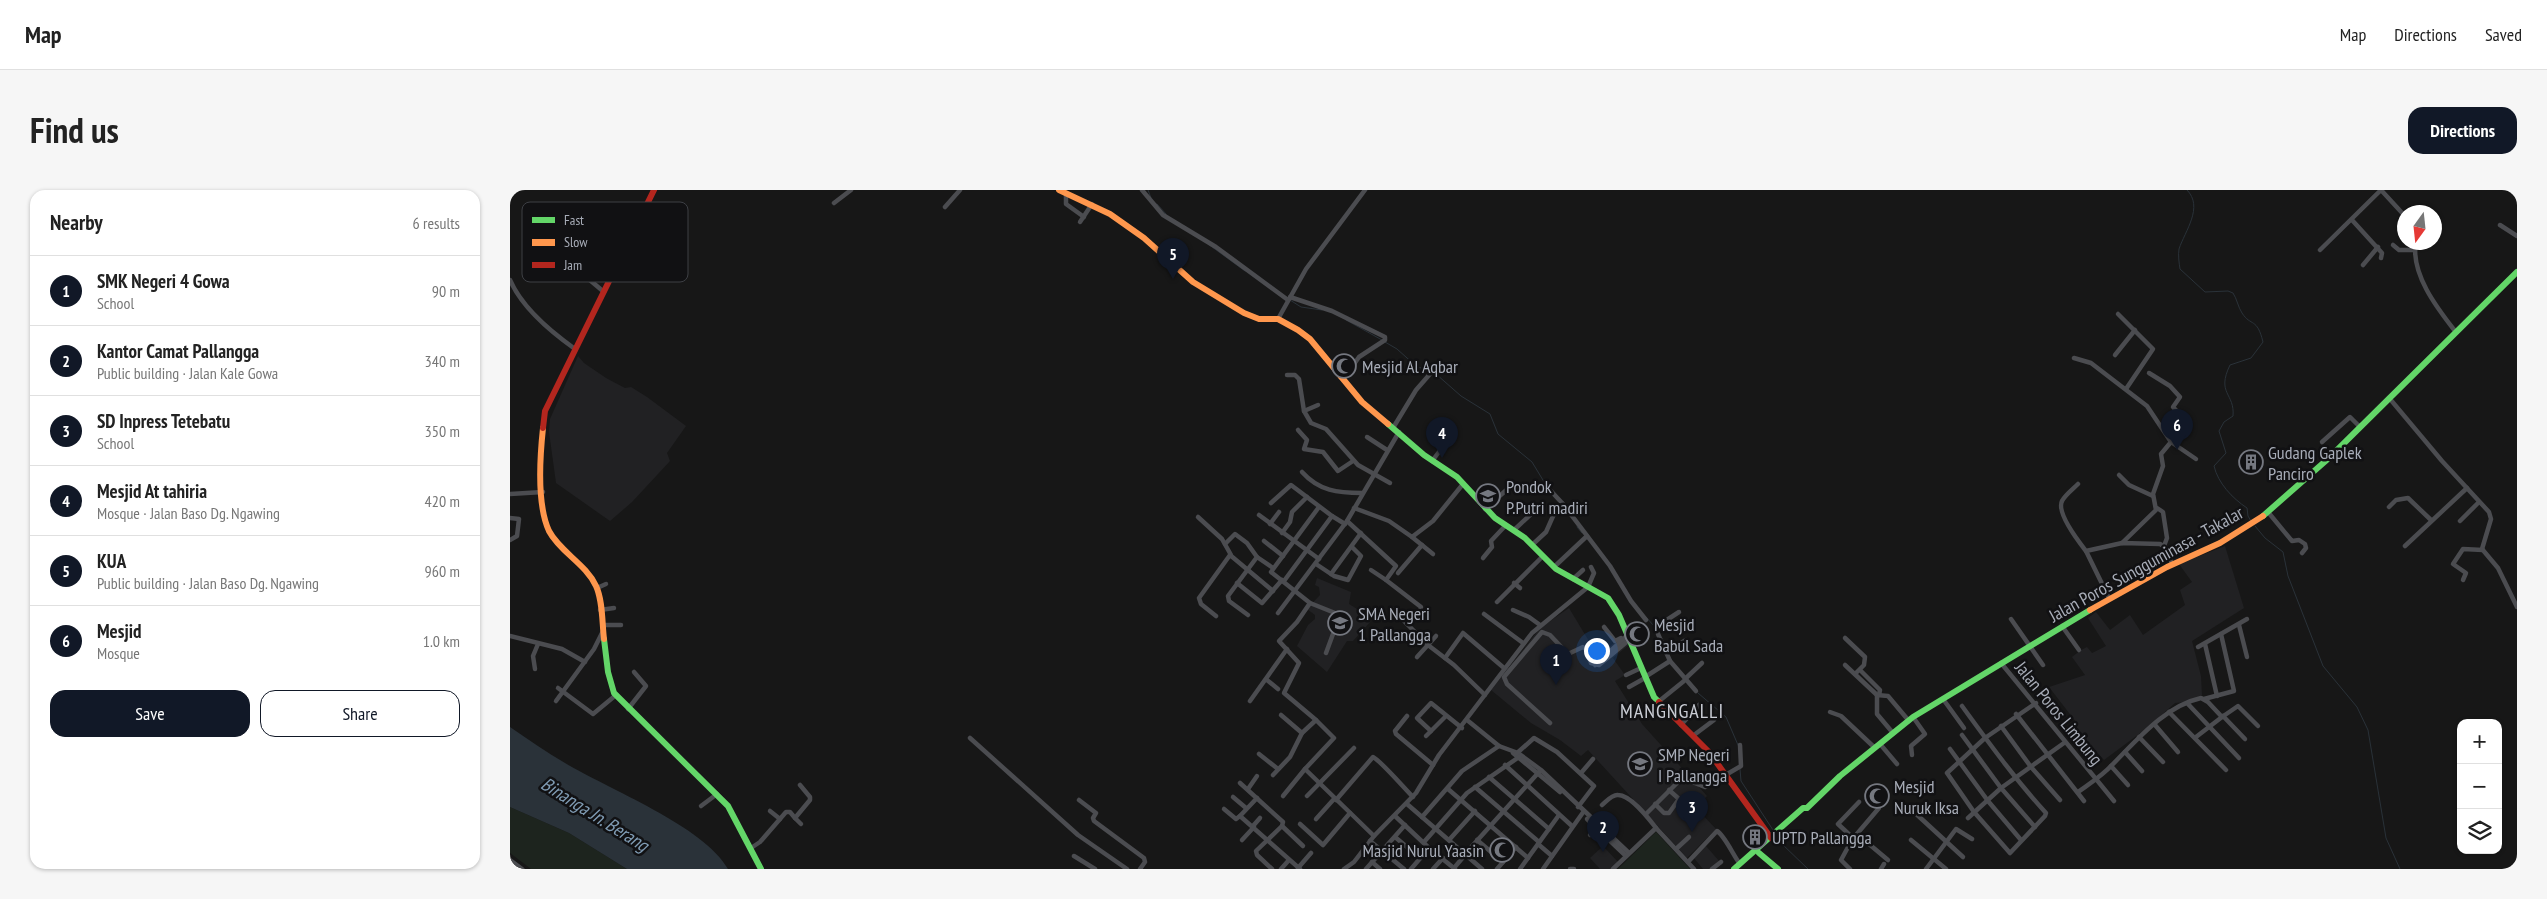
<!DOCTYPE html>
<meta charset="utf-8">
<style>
:root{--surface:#fff;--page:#f6f6f6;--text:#222;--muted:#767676;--line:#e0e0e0;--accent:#111827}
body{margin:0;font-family:"PT Sans Narrow",sans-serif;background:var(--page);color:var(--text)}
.controls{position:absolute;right:15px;bottom:15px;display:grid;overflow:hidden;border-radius:10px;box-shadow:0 1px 4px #0004}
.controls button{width:45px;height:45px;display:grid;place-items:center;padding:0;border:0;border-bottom:1px solid var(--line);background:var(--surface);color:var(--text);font:25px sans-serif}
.compass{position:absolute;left:1887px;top:15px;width:45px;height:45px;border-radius:50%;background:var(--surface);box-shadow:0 1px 4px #0004;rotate:195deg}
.you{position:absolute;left:1086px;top:460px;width:18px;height:18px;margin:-12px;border:4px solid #fff;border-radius:50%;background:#1a73e8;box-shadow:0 0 0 8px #1a73e833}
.badge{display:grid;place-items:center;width:32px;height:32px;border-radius:50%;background:var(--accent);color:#fff;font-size:16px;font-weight:700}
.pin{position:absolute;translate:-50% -41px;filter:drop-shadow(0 1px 2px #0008)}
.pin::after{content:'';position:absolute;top:26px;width:18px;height:15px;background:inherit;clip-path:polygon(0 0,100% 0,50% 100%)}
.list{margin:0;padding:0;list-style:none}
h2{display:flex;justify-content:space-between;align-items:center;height:65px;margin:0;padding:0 20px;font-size:21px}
h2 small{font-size:16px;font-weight:400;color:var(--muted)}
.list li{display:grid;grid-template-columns:32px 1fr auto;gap:15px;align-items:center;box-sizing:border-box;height:70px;padding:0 20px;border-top:1px solid var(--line)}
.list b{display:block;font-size:19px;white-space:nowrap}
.list p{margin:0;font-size:16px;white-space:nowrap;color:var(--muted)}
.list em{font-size:16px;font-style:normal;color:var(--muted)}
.actions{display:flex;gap:10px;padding:15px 20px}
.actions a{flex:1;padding:11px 0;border:1px solid var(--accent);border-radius:15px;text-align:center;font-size:18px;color:var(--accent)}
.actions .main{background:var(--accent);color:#fff}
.icon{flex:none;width:28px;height:28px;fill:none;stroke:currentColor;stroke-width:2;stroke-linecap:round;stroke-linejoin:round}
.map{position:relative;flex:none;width:2007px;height:679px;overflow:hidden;border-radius:15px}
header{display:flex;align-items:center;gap:30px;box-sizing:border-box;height:70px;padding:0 25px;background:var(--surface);border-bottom:1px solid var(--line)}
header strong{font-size:24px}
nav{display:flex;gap:28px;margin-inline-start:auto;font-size:18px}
.intro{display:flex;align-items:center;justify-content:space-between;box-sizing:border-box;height:120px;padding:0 30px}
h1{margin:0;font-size:35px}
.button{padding:12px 22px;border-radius:15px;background:var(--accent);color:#fff;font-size:18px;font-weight:700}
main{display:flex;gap:30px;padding:0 30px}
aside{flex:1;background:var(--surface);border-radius:15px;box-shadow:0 1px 4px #0004}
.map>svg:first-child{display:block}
</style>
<header>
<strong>Map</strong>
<nav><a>Map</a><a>Directions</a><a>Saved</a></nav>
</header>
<div class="intro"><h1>Find us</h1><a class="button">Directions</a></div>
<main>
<aside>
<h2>Nearby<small>6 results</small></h2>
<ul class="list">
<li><span class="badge">1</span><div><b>SMK Negeri 4 Gowa</b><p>School</p></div><em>90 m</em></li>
<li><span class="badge">2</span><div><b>Kantor Camat Pallangga</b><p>Public building · Jalan Kale Gowa</p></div><em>340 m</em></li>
<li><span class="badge">3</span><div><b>SD Inpress Tetebatu</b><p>School</p></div><em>350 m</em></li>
<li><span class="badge">4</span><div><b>Mesjid At tahiria</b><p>Mosque · Jalan Baso Dg. Ngawing</p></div><em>420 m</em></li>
<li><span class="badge">5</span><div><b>KUA</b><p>Public building · Jalan Baso Dg. Ngawing</p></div><em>960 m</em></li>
<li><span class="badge">6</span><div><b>Mesjid</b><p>Mosque</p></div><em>1.0 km</em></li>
</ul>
<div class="actions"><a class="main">Save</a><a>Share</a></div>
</aside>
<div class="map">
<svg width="2007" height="679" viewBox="0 0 2007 679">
<rect width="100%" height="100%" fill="#171717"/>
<g fill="#212123">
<path d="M68,166L74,173L96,188L115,198L121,197L137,207L176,236L157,263L160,271L122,312L100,331L46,293L39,242L40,229Z"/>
<path d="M1715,356L1734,418L1682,451L1691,486L1692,505L1677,512L1665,513L1637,538L1594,570L1564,537L1566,532L1539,497L1575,485L1562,467L1571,460L1577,457L1582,463L1596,456L1578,428L1586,422L1600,440L1620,425L1633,445L1675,415L1670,400L1682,392L1669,374Z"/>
<path d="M807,388L841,402L839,414L860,427L861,431L843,451H837L817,482L787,456L798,435L805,429V425L797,419L810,405L809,397L805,395Z"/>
<path d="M1059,418L1088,466L1115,444L1120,454L1103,468L1115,485L1105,491L1132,534L1197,606L1186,618L1206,639L1177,668L1078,560L1071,566L1050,550L1021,533L981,500L1030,438Z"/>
<path d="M1093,656L1109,673L1102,679H1090L1080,668Z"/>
<path d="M1196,656L1210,672L1201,679H1193L1183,667Z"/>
</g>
<g fill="#1d241e">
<path d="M0,617L59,643L117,679H21L0,663Z"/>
<path d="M1146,642L1180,679H1108Z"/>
</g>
<path fill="#2a3239" d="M0,537C18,549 36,562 55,573C98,599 194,636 218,679H117L59,643L0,617Z"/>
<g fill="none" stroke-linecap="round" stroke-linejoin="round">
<g stroke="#2a3239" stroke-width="1">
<path d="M638,0L641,8"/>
<path d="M1677,0C1694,17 1675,41 1669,59C1668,65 1669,73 1670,79L1695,102L1718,101L1723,103C1727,109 1728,117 1732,123C1741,137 1747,127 1753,152L1741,168L1720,175C1706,204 1725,203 1723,226L1714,232L1709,241L1716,263L1704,276C1708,293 1722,308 1737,318L1738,326L1741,331"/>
<path d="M647,14L656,24"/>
<path d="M698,54L735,81"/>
<path d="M780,110L791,117L812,120"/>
<path d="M836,130L872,150"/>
<path d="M875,152L887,159L906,176L926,184L951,206L980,224L988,244L1022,272L1039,300"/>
<path d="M1745,336L1755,348L1773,362L1778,386L1813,476L1847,517L1858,540L1876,648L1890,679"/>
<path d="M1067,337L1072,343"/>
<path d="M1135,426L1144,436"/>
<path d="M1188,503L1216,527L1228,555"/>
<path d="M1230,579L1231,591L1263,640"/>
<path d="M1266,645L1271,653L1298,679"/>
</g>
<g stroke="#4b4c50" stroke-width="4.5">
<path d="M632,0L653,25L706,57L778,110"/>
<path d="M1871,0L1894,25"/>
<path d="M556,3V14L574,27"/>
<path d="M324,13L341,0"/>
<path d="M435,17L450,0"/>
<path d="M1842,30L1872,63L1871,68"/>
<path d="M570,32L582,14"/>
<path d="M1990,35L2007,46"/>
<path d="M1906,52C1900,83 1927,118 1945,141"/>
<path d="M1883,55L1889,60H1905"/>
<path d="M1810,60L1871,0"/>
<path d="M1853,75L1868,57"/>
<path d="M75,86L94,102"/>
<path d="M0,90C12,118 41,142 65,159"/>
<path d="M780,107L822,121L875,147V150L849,167L842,177L830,187"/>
<path d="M1608,124L1643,159L1616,199"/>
<path d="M768,129L796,79L855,0"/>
<path d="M1605,165L1625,140"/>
<path d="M1564,168L1581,173L1637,216L1661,252L1651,264L1653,276L1643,304L1646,320L1612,353"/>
<path d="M1639,183L1660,196L1670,207L1663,217L1679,234L1672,244L1661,252L1686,269"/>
<path d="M777,185H785L789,189L794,221L801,233L816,239L848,275L880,293"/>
<path d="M1880,209L1932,271L1979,322L1981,329L1972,359L1988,378L2007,417"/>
<path d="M794,221L808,215"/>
<path d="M883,238L906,200L920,184"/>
<path d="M788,240L797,250L794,259L813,262L828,281L843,271"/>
<path d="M857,247L877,260"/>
<path d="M1812,252L1840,227L1850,237"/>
<path d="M922,271L932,258L943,249"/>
<path d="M792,282C809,301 828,303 852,303"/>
<path d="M1609,285L1619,295L1643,306"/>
<path d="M1568,294C1563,299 1555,305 1552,311C1546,323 1569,352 1576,361L1612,353L1650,354L1655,357L1662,374"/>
<path d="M1040,300L1053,314"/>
<path d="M0,304L33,302"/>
<path d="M761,313L781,295L822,326"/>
<path d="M809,317L761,382L800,413L830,425L816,463"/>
<path d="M1879,317L1886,310L1898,308L1921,330"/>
<path d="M844,318L879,331L902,347L923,331L953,294"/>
<path d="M1647,318L1653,322L1657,348L1654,356"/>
<path d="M975,319L1002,295"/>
<path d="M1758,322L1782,351L1789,350L1795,354L1796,358L1792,363"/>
<path d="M749,325L809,369"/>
<path d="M688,327L712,349L721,365"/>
<path d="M0,328L9,329L7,346L0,350"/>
<path d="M837,331L886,376L876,390L861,380"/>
<path d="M1950,331L1969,312"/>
<path d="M760,334L769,322"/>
<path d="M1004,340L1020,325"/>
<path d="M772,343L780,332L782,322L797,307"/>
<path d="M902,347L923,364"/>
<path d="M754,351L773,366"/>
<path d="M715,354L725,344L737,353L747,367"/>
<path d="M1022,355L1036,342L1044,324L1053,314L1100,376L1121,411L1136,430"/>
<path d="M1895,356L1957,298"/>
<path d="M1576,361L1599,408"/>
<path d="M973,368L982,357L981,351L996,335"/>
<path d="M806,374L824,386L838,390L851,366L842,357"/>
<path d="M1044,377L1077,346"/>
<path d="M888,383L912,355"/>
<path d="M821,384L851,343"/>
<path d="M1063,389L1073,380"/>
<path d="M876,390L911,417L910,422L899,435"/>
<path d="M1953,390L1956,383L1943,374L1953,359L1973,360"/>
<path d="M774,391L822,326L835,334"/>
<path d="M727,393L752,413L772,390"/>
<path d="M1004,393L1010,398"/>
<path d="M87,398L96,394"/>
<path d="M987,412L1033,366"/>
<path d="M800,413L787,432L769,451L789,473L774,503L806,530"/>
<path d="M882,419L918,455L944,475L975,505"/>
<path d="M90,420L104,418"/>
<path d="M1003,420L1019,427L1030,435"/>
<path d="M768,423L837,331L889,242"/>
<path d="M974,424L1013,453"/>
<path d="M738,425L719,411L718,406L747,367L763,378"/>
<path d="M706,426L691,414L689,408L720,365L763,401"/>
<path d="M1501,429L1533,475"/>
<path d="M93,435H111"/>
<path d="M1729,435L1737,467"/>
<path d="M1552,436L1569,460"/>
<path d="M1094,437L1105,451L1111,448"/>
<path d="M1146,437L1169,422"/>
<path d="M1148,444L1160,471"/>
<path d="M0,446L52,459L75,472"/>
<path d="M1335,448L1355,467L1354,475L1345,484"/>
<path d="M1695,454L1707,506"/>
<path d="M1688,457L1737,429"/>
<path d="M1156,462L1176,450"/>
<path d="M907,467L926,446"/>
<path d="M935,468L953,443L994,478"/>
<path d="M1491,473L1604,611"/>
<path d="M1085,475L1117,446"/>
<path d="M1335,475L1367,505L1378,506L1399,531"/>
<path d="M1053,476L1058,464L1073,457L1077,460L1081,473L1089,475L1119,450"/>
<path d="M25,479L23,466L28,454"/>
<path d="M1350,480L1370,500L1369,505"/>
<path d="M1116,485L1131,478"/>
<path d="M1135,487L1160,471L1186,501"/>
<path d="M1175,489L1192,473"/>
<path d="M757,490L768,499"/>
<path d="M1119,497L1135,488"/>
<path d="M48,498L83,524L106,505"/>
<path d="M1367,505V524L1383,543"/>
<path d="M1433,509L1454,538"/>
<path d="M1694,509L1724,501L1711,444"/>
<path d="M46,511L84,459L92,443"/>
<path d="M740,511L777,459"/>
<path d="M1148,512L1174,491"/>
<path d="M1678,514L1729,568"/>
<path d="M1452,516C1479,553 1505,589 1536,623L1535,626L1500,663L1464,622L1437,583L1475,548L1526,513"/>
<path d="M118,519L136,496L124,482"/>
<path d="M1146,522L1153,518"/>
<path d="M1320,522L1331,526L1365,558"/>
<path d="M1659,522L1716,580"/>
<path d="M1506,524L1574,611"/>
<path d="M771,525L792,543"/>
<path d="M897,526L885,541L886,544L923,575"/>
<path d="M1713,526L1735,549"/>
<path d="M1712,527L1728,516L1748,536"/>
<path d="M957,530L989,556L1008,563L1031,580L1119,663"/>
<path d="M1040,533L997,494L994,487L1032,442L1040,445L1058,464"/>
<path d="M1171,535L1189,515"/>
<path d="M1645,535L1668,562"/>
<path d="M1491,536L1521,577L1550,610"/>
<path d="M921,541L907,528L921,513L952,538"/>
<path d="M1184,545L1204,530"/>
<path d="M1452,545L1491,598L1525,637"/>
<path d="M916,546L936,526"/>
<path d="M1629,547L1653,572"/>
<path d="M460,548L568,645L617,679"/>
<path d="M1370,554L1387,574"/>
<path d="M1440,559L1478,611L1511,650"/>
<path d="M1615,562L1632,581"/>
<path d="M1003,563L1050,602"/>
<path d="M749,564L768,579"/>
<path d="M1006,564L1024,548L1047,562L1084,596L1068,617"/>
<path d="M1402,565L1401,556L1415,544L1403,527"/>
<path d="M995,575L1062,636"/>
<path d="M1601,576L1618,595"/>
<path d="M1071,583L1083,569"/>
<path d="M763,585L780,567L792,543L806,530L824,548L795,579L864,646"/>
<path d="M979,587L1039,639"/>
<path d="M730,593L773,632L772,636L746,661L747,665L762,679"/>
<path d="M965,597L1029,652"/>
<path d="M738,599L747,586"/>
<path d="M938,599L1018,668"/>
<path d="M1568,602C1579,594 1592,586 1602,575C1627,550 1655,516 1691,508L1698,512L1712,527L1686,547"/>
<path d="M773,606L795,579"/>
<path d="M797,606L844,558"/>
<path d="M723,607L736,618"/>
<path d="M747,608L730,626L790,679"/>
<path d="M569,610L586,623L583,628L584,631L634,668L635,672L630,679"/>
<path d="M826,610L863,567C871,571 894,598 903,607"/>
<path d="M897,614L972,679"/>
<path d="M1145,614L1154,623H1159L1169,609L1159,600"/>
<path d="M1092,615C1096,612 1102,604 1108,605C1121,605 1139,629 1146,638L1103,679"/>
<path d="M191,616L207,604"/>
<path d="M714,619L726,629L730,626"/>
<path d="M260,621L270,629"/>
<path d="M1404,622L1453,667"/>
<path d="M1136,624L1172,588L1195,597L1231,576L1230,555"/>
<path d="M885,626L919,658L901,679"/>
<path d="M912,627L952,581L989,556"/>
<path d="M285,628L291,634"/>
<path d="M1458,628L1491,598L1554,553"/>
<path d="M806,629L824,609"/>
<path d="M1077,629L1116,666"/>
<path d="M790,634L813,655L840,623"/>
<path d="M743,636L750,628"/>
<path d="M772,636L793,656"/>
<path d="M1146,638L1184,679"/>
<path d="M1347,644L1378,670"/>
<path d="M1080,645L1087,638"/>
<path d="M1346,645L1369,618"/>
<path d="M885,647L910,668"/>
<path d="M732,650L744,637"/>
<path d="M939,650L965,621"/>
<path d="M967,650L993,672"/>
<path d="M1401,650L1436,679"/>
<path d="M860,651L894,679"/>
<path d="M914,652L957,603L1009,567"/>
<path d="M1028,654L1042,666"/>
<path d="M241,658L250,652L276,622H280L285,628L300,610V607L290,595"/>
<path d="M919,658L945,679"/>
<path d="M1166,659L1179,647"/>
<path d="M955,664L1029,582"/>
<path d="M564,666L585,679"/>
<path d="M0,670L12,679"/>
<path d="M862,672L870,679"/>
<path d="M1178,672L1207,641C1215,646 1223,665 1230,674"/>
<path d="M788,678L801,663"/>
<path d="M944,678L955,665"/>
<path d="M771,679L779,670"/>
<path d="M834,679L844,672L864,646L906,603L929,565L1022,443L1078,397L1084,383L1081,377"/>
<path d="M856,679L895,635"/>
<path d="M923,679L933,668"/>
<path d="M987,679L1006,657"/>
<path d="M1010,679L1049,625"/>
<path d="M1033,679L1074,621"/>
<path d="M1060,679H1064"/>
<path d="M1202,679L1211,672"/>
<path d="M1340,679L1331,670L1343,648L1328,634L1349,612"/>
<path d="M1371,679L1374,674"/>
<path d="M1416,679L1446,639L1462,649"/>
</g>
<g stroke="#63d668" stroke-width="6">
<path d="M878,234L914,265L947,287L985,328L1015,348L1046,379L1098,408L1109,425L1144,507L1149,512"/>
<path d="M1753,326L1819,268L2007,82"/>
<path d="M94,449L98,482L104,503L218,616L251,679"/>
<path d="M1249,663L1268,679"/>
<path d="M1224,679L1293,618H1297L1330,586L1403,527L1580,420"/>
</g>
<g stroke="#ff974d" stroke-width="6">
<path d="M549,0L600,24L634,48L683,92L734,123L749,129H768L788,140L800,149L852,212L878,234"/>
<path d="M33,238C30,266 27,315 39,341C50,362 76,374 86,396C93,411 92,433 94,449"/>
<path d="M1580,420L1657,377L1710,353L1753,326"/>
</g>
<g stroke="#b3261e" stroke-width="6">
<path d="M33,238L35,221L144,0"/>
<path d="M1149,512L1199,562L1261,648"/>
</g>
</g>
<defs>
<g id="mosque-ring" transform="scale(1.25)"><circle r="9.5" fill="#111113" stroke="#757880" stroke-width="1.5"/><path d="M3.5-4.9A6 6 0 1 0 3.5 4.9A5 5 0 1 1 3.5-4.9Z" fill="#757880"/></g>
<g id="building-ring" transform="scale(1.25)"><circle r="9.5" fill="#111113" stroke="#757880" stroke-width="1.5"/><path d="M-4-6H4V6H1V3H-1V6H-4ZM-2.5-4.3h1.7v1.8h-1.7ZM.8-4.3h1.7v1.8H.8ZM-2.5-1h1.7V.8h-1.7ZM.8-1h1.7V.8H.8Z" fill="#757880"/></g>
<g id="school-ring" transform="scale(1.25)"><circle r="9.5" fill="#111113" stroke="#757880" stroke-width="1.5"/><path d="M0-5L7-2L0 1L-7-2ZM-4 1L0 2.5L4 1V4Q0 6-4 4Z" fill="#757880"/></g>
</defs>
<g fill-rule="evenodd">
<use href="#mosque-ring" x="834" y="176"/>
<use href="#building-ring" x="1741" y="272"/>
<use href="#school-ring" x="978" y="306"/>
<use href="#school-ring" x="830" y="433"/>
<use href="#mosque-ring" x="1127" y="444"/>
<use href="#school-ring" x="1130" y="574"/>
<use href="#mosque-ring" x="1367" y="606"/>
<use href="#building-ring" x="1245" y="647"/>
<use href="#mosque-ring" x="992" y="660"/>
</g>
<g text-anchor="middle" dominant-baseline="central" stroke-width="5" stroke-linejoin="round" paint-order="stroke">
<g font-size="18" fill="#a8adb8" stroke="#111113" text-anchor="start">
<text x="852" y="176">Mesjid Al Aqbar</text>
<text x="1758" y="262">Gudang Gaplek<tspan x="1758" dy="21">Panciro</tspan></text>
<text x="996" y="296">Pondok<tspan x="996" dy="21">P.Putri madiri</tspan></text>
<text x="848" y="423">SMA Negeri<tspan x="848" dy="21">1 Pallangga</tspan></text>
<text x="1144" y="434">Mesjid<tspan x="1144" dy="21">Babul Sada</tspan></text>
<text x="1148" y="564">SMP Negeri<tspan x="1148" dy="21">I Pallangga</tspan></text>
<text x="1384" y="596">Mesjid<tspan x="1384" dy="21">Nuruk Iksa</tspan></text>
<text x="1262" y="647">UPTD Pallangga</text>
<text x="974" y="660" text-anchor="end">Masjid Nurul Yaasin</text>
</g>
<g font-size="18" fill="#a8adb8" stroke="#111113">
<text transform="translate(1636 374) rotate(-29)">Jalan Poros Sungguminasa - Takalar</text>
<text transform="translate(1549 523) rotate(51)">Jalan Poros Limbung</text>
</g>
<g font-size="19" font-style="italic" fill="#7f9bb3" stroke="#111113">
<text transform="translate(85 624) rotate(32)">Binanga Jn. Berang</text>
</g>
<g font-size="20" letter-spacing="1" fill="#c9ccd4" stroke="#111113">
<text x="1162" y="521">MANGNGALLI</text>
</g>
</g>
<rect x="12" y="12" width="166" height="80" rx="8" fill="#111113" stroke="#3e4045" stroke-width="1"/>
<rect x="22" y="27" width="23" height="6" fill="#63d668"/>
<rect x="22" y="49" width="23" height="7" fill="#ff974d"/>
<rect x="22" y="72" width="23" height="6" fill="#b3261e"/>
<g font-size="14" fill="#a8adb8">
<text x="54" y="35">Fast</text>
<text x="54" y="57">Slow</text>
<text x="54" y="80">Jam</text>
</g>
</svg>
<div class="controls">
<button>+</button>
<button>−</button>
<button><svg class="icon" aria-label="layers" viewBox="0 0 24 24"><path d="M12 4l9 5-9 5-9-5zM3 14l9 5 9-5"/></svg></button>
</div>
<svg class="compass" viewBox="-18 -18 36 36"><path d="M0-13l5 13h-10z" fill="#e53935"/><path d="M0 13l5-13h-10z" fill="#767676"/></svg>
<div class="you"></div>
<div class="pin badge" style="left:1046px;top:495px">1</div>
<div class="pin badge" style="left:1093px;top:662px">2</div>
<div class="pin badge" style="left:1182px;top:642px">3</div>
<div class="pin badge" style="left:932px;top:268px">4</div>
<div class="pin badge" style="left:663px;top:89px">5</div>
<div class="pin badge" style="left:1667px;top:260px">6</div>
</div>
</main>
